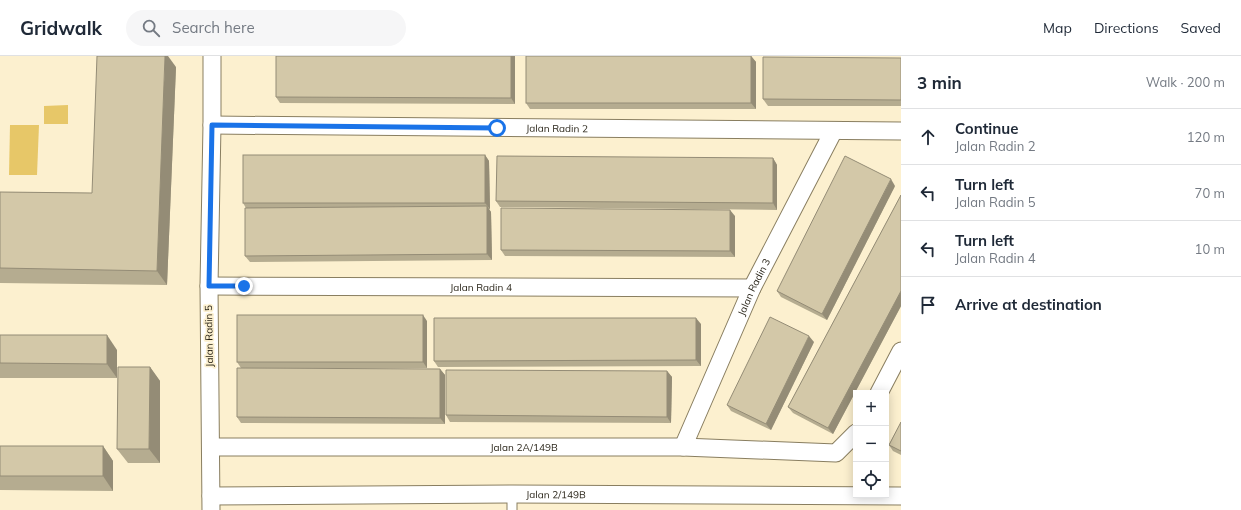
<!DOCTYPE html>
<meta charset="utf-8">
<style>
:root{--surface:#fff;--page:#f6f6f7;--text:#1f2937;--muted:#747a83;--line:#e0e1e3}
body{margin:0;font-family:Mulish,sans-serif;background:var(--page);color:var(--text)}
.controls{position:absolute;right:12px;bottom:12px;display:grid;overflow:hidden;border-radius:0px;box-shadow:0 2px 10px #0003}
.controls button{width:36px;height:36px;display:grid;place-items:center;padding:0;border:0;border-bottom:1px solid var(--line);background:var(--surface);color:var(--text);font:20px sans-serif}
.stop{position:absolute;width:12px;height:12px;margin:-9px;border:3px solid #1a73e8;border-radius:50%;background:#fff}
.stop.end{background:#1a73e8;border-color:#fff;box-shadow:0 1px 4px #0008}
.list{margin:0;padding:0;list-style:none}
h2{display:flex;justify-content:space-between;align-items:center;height:52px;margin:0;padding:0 16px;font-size:17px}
h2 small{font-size:13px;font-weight:400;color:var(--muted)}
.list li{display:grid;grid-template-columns:26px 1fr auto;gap:12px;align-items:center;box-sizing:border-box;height:56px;padding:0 16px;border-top:1px solid var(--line)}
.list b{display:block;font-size:15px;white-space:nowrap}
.list p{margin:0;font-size:13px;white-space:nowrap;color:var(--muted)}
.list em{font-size:13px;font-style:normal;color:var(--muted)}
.icon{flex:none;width:22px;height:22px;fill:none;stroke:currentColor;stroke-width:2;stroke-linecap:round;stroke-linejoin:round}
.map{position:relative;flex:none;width:901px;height:454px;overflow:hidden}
header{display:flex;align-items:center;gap:24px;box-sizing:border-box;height:56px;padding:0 20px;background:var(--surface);border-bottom:1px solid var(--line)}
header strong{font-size:19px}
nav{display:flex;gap:22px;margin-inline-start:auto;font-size:14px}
.search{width:280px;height:36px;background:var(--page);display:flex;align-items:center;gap:10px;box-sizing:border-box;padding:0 14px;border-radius:22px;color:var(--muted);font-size:15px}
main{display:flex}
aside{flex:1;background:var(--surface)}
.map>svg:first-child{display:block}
</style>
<header>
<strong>Gridwalk</strong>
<div class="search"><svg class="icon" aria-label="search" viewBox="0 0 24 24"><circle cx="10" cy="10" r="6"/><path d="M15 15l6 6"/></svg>Search here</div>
<nav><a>Map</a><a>Directions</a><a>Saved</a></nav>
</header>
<main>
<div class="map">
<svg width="901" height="454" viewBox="0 0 901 454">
<rect width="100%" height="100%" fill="#fcf0cf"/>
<g fill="#e7c768">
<path d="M68,49V68H44V50Z"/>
<path d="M10,69H39L37,119H9Z"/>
</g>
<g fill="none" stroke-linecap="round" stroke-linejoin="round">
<g stroke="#897e60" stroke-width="11">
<path id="lane" d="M512,438V454"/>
</g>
<g stroke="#897e60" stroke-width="19">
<g id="street">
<path id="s1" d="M212,69L901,75"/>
<path id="s2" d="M209,230L752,232"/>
<path d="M879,337L901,295"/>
<path id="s3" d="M211,391H683L836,397L856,377"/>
<path id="s4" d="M683,391L752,232L833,76"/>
<path id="s5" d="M211,440L512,438L901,440"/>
<path d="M211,454L209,230L212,69V0"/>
</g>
</g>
<use href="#lane" stroke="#fff" stroke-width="9"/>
<use href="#street" stroke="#fff" stroke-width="17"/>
</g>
<g fill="#b5ac90">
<path d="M276,0H515V48L280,47L276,41Z"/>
<path d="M751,0L756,6V53H530L526,47Z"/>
<path d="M901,2V50H768L763,43Z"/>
<path d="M176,11L167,229L0,227V136L92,137Z"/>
<path d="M485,99L489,105L490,153H489L491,156L492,204L250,206L245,200L246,152L243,147Z"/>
<path d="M773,102L777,109V154L500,151L496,145Z"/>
<path d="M895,130L827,264L781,241L777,235Z"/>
<path d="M901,139V250L833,378L793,357L788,351Z"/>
<path d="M735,160V201L505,200L501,194Z"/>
<path d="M427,265V312H241L237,306Z"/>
<path d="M701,268V310L438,311L434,305Z"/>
<path d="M0,279L117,294V322H0Z"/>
<path d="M814,286L771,374L731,355L727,349Z"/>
<path d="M150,311L160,325V407H128L117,393Z"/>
<path d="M440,313L445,319V368L241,367L237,361Z"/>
<path d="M667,315L672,321L671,367L450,366L446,359Z"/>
<path d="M901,366V399L893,395L889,389Z"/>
<path d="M0,390H103L113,405V435L0,434Z"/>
</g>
<g fill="#948c76">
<path d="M165,0H168L176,11L167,229L157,215Z"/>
<path d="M511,0H515V48L511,42Z"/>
<path d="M751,0L756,6V53L751,47Z"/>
<path d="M485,99L489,105L490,153L485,147Z"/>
<path d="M773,102L777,109V154L773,147Z"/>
<path d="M891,123L895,130L827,264L822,258Z"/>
<path d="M487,150L491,156L492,204L487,198Z"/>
<path d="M730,154L735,160V201L730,195Z"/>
<path d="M901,235V250L833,378L828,372Z"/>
<path d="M423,259L427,265V312L423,306Z"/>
<path d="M696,262L701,268V310L696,304Z"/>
<path d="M107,279L117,294V322L107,308Z"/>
<path d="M809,280L814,286L771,374L766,368Z"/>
<path d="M150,311L160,325V407L149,393Z"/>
<path d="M440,313L445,319V368L440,362Z"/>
<path d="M667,315L672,321L671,367L667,361Z"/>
<path d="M103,390L113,405V435L103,420Z"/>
</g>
<g fill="#d3c8a8" stroke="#948c76">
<path d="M97,0H165L157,215L0,212V136L92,137Z"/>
<path d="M276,0H511V42L276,41Z"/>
<rect x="526" y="0" width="225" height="47"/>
<path d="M763,1L901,2V44L763,43Z"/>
<rect x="243" y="99" width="242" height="48"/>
<path d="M497,100L773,102V147L496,145Z"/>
<path d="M845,100L891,123L822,258L777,235Z"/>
<path d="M901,139V235L828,372L788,351Z"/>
<path d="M487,150V198L245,200V152Z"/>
<path d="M501,152L730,154V195L501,194Z"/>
<rect x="237" y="259" width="186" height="47"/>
<path d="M770,261L809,280L766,368L727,349Z"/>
<path d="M434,262H696V304L434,305Z"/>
<path d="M0,279H107V308L0,307Z"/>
<path d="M118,311H150L149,393H117Z"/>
<path d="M237,312L440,313V362L237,361Z"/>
<path d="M446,314L667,315V361L446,359Z"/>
<path d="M901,366V395L889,389Z"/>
<rect x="0" y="390" width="103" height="30"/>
</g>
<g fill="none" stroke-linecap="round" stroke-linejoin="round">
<path stroke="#1a73e8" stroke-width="5" d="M244,230H209L212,69L497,72"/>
</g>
<g text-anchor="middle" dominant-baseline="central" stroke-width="3.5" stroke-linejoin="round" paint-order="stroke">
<g font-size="10" fill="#231e12" stroke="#fcf0cf">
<text stroke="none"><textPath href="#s1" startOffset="345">Jalan Radin 2</textPath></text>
<text stroke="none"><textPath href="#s2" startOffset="272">Jalan Radin 4</textPath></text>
<text stroke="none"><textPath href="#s4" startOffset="175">Jalan Radin 3</textPath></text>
<text transform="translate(209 280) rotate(-91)">Jalan Radin 5</text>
<text stroke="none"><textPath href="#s3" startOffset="313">Jalan 2A/149B</textPath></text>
<text stroke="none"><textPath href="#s5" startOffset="345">Jalan 2/149B</textPath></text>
</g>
</g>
</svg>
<div class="controls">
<button>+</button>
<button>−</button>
<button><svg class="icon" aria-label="locate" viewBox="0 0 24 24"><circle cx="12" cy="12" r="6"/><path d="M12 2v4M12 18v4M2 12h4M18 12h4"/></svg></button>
</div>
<div class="stop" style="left:497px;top:72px"></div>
<div class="stop end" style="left:244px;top:230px"></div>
</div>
<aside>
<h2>3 min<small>Walk · 200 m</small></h2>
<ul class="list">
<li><svg class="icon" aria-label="ahead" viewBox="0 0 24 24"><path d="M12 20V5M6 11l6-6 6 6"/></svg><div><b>Continue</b><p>Jalan Radin 2</p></div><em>120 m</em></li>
<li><svg class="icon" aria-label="left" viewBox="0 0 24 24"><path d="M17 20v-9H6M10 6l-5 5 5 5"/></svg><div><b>Turn left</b><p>Jalan Radin 5</p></div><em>70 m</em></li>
<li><svg class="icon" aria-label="left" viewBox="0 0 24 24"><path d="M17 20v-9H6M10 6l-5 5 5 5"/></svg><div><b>Turn left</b><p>Jalan Radin 4</p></div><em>10 m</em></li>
<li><svg class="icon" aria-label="arrive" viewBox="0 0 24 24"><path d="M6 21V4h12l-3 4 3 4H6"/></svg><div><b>Arrive at destination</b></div></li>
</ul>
</aside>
</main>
